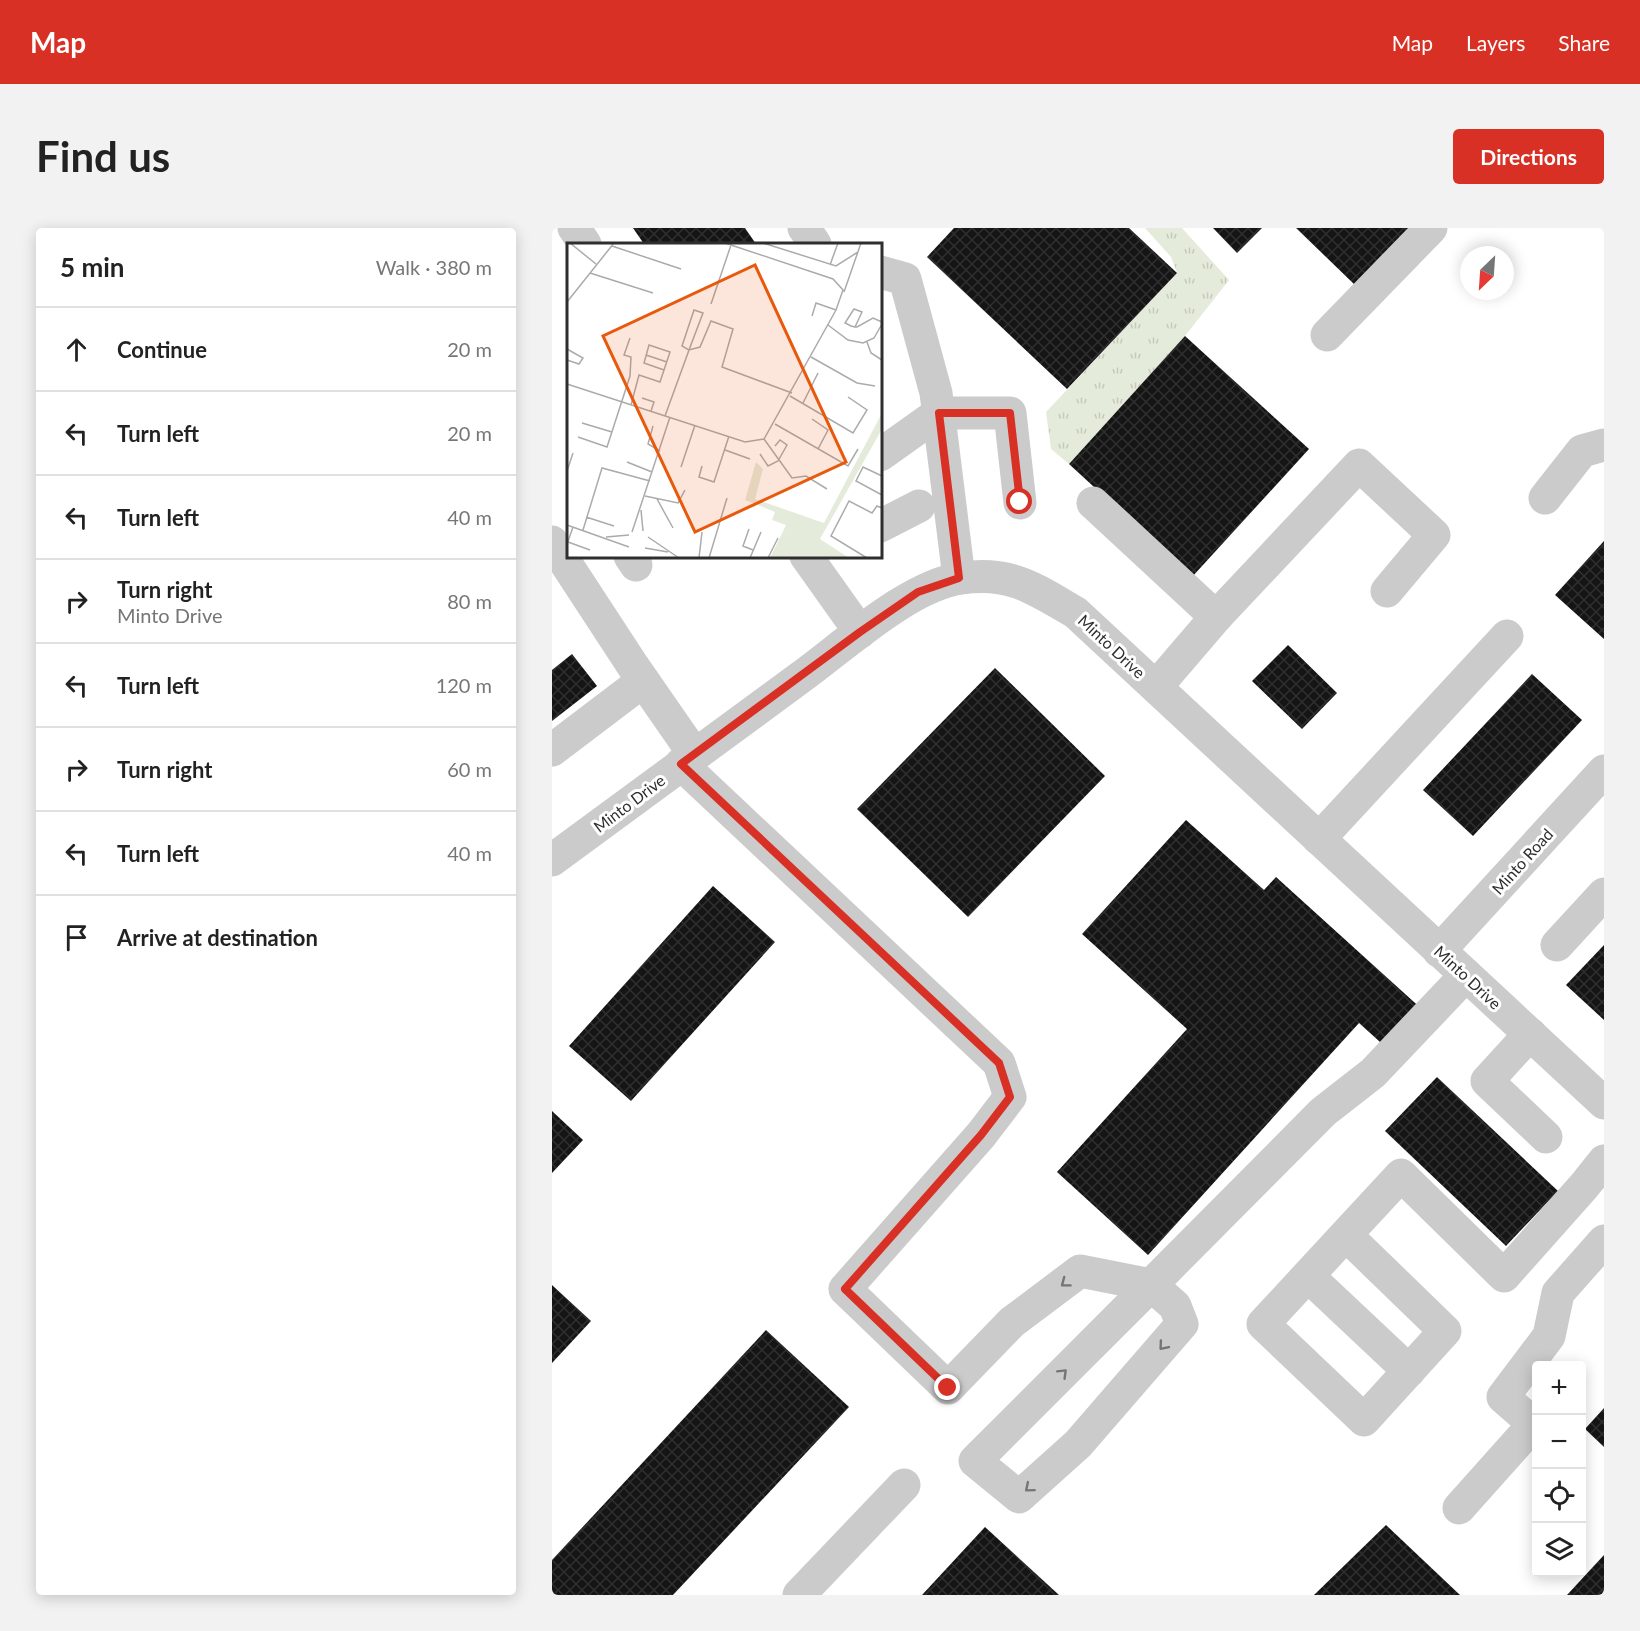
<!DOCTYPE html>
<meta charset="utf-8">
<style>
:root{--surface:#fff;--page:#f2f2f2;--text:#222;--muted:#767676;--line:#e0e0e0;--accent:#d93025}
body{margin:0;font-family:Lato,sans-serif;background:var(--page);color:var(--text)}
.controls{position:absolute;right:18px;bottom:18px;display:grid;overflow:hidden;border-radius:6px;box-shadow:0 3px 15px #0003}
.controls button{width:54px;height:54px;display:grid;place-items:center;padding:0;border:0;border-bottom:2px solid var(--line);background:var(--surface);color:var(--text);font:30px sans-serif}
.compass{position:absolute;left:908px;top:18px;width:54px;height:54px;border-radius:50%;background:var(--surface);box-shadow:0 3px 15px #0003;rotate:205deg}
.stop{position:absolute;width:18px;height:18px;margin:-14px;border:4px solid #d93025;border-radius:50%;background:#fff}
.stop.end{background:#d93025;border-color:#fff;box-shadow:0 2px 6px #0008}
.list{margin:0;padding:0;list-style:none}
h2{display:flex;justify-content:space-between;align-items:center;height:78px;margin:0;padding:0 24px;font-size:26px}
h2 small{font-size:20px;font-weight:400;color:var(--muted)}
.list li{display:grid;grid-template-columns:39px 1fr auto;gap:18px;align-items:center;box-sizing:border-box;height:84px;padding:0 24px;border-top:2px solid var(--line)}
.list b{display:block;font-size:22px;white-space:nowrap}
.list p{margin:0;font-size:20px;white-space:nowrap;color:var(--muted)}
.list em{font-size:20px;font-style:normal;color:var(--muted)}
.icon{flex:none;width:33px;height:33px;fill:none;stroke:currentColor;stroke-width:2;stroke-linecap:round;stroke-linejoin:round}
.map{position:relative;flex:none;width:1052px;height:1367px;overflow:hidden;border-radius:6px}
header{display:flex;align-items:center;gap:36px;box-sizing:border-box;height:84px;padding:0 30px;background:var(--accent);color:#fff}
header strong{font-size:28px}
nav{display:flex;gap:33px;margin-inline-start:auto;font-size:21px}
.intro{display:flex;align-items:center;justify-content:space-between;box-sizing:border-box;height:144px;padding:0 36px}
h1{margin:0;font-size:42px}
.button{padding:15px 27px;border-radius:6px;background:var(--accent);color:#fff;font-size:21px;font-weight:700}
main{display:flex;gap:36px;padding:0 36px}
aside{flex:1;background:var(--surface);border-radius:6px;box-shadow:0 3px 15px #0003}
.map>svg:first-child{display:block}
</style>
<header>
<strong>Map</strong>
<nav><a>Map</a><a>Layers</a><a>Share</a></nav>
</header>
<div class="intro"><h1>Find us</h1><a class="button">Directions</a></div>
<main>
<aside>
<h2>5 min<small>Walk · 380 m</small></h2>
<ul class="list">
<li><svg class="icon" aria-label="ahead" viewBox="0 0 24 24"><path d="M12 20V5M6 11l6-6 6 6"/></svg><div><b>Continue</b></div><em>20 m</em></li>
<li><svg class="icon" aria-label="left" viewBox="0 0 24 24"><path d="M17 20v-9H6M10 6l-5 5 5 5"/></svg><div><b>Turn left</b></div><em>20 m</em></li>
<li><svg class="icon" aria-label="left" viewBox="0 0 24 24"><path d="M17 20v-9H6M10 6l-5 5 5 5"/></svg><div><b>Turn left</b></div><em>40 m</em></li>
<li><svg class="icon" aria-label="right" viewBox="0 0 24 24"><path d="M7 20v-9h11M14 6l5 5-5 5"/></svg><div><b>Turn right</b><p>Minto Drive</p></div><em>80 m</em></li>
<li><svg class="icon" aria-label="left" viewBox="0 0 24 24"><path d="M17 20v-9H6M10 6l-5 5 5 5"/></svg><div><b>Turn left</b></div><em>120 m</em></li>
<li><svg class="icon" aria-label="right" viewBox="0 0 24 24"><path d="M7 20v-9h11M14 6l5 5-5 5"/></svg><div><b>Turn right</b></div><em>60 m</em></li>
<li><svg class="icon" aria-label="left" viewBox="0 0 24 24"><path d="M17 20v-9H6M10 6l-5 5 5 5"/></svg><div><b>Turn left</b></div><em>40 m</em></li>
<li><svg class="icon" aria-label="arrive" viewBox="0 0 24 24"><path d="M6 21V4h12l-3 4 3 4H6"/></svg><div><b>Arrive at destination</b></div></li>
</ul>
</aside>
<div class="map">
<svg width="1052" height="1367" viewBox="0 0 1052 1367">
<defs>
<pattern id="grass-tufts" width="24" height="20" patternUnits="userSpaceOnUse" patternTransform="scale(1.5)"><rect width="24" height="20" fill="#e5ebdb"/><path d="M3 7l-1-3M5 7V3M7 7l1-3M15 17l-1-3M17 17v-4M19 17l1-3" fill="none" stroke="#c5cabc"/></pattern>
<pattern id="building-cross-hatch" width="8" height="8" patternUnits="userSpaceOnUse" patternTransform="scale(1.5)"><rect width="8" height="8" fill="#151515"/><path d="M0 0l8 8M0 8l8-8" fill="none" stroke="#2f2f2f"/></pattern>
</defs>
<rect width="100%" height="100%" fill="#fff"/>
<path fill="url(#grass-tufts)" d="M593,0H630L677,52L633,108L517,236L499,221L494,184L625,45L619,29Z"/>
<g fill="url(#building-cross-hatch)">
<path d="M81,0H193L204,16H92Z"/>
<path d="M402,0H577L625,45L515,161L375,29Z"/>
<path d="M661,0H710L685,25Z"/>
<path d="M744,0H861L804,58Z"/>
<path d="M633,108L757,221L640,349L517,236Z"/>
<path d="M1052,313V411L1003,367Z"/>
<path d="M736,417L785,465L750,501L700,453Z"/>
<path d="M20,426L45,458L0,493V442Z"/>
<path d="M443,440L553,548L416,689L305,581Z"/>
<path d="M980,446L1030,492L921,608L871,562Z"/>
<path d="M634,592L712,662L724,649L873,784L838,823L807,795L596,1027L505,944L635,801L530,706Z"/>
<path d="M161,658L223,714L79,873L17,818Z"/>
<path d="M1052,717V792L1014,757Z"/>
<path d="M885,849L1006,963L954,1018L833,903Z"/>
<path d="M0,883L31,912L0,945Z"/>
<path d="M0,1057L39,1093L0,1135Z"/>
<path d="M214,1102L297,1179L121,1367H0V1332Z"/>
<path d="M1052,1180V1219L1033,1201Z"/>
<path d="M834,1297L908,1367H762Z"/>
<path d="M433,1299L507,1367H370Z"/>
<path d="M1052,1327V1367H1015Z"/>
</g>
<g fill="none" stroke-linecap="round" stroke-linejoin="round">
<g stroke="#cbcbcb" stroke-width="33">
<path d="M22,0L33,16"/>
<path d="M252,0L263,16"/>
<path d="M328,44L353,51L384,165L407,350"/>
<path d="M775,107L879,0"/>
<path d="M328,227L387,185H458L468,275"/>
<path d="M993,270L1030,223L1052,217"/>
<path d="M541,275L664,389"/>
<path d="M328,298L367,278"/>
<path d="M0,314L81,438L142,526"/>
<path d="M78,328L84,337"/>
<path d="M254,328L308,404"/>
<path d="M604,459L664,389L807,237L882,307L835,363"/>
<path d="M0,522L91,453"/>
<path d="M129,536L447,835L458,869L429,907L293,1061L396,1160L460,1094L528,1043L599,1057L423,1233L467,1269L526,1216L630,1096L623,1078L599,1057L771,884L821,845L914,747"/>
<path d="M767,611L955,408"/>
<path d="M0,632C83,571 166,510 249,449C292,418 357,357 410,350C459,343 483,361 524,385L1052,875"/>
<path d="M1005,717L1052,666"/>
<path d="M887,723L1052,543"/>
<path d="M978,806L935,853L994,909"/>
<path d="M794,1007L893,1103L812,1192L711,1096L849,947L952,1048L1032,958L1052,933"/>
<path d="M756,1048L857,1143"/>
<path d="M907,1280L982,1196L951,1169L997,1108L1006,1065L1052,1013"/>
<path d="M247,1367L352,1257"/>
</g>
</g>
<defs><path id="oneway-chevron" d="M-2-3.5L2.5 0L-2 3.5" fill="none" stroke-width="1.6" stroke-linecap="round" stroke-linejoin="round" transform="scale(1.5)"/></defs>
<g stroke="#757575">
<use href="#oneway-chevron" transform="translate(513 1055) rotate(143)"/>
<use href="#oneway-chevron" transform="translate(611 1118) rotate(130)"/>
<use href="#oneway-chevron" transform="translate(511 1145) rotate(-45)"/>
<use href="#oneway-chevron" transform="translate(477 1260) rotate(140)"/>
</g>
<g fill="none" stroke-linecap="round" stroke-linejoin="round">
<path stroke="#d93025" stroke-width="8" d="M396,1160L293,1061L429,907L458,869L447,835L129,536L308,404L366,364L407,350L387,185H458L468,274"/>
</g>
<g text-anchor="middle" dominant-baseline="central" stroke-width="6" stroke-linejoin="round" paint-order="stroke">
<g font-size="16" fill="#2e2e2e" stroke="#fff">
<text transform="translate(560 418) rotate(43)">Minto Drive</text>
<text transform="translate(77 575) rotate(-37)">Minto Drive</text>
<text transform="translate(970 633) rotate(-48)">Minto Road</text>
<text transform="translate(916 749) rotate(43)">Minto Drive</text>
</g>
</g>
<g transform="translate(15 15)">
<rect width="315" height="315" fill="#fff"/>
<path d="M315,170V186L253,296L282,315H203L219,282L205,277L208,269L178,257L189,219L196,226L188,256L257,280Z" fill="#e5ebdb"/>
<path fill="none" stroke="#ababab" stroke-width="1.5" d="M3,0L29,21M196,0L269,23L291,9M45,3L114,26M263,22L271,0M23,30L86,50M277,49L294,0M0,59L47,0M144,61L164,2M245,73L249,60L269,67M261,82L281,97L296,100L307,95L315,81M288,84L295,69L287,66L278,80L284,83L288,84H290L306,75L315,79M300,99L304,110L315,117M0,106L16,115L12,121L0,117M79,112L100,119M244,114L290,140L308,143M0,141L178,199L197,196L269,67L276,47L266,36L158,0M223,153L286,190L300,167L281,154M75,155L87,159L84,168M236,160L251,130M64,162L72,132L93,139L103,109L82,102L77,120L97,127M98,173L122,107L115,103L127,67L136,70L122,107L133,104L144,78L166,86L155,124L225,150M245,176L261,187L251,206M15,180L45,189M208,181L281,223L291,206M86,183L81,201L93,208M11,194L40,204L63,133L64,114L57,112L63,95M197,196L225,235L239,233L260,246M158,207L183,216M193,211L201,223L211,218L220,202L213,197L208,203M60,219L85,229M135,223L132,234L147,239L162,193M114,224L128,182M0,228L6,210M315,233L296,224L289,238L315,252M78,253L111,260L118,247M90,256L106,285M74,267L76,288M19,274L47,283M0,282L62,304M182,286L176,303L186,307M16,287L35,225L83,238M65,289L103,174M39,294L62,292M81,294L112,315M1,299L23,307M0,301L6,284M78,305L101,309M132,315L135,289M142,315L160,255M183,315L194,289M201,315L211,295M300,315L264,293L282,258L305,270L310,263L315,265"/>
<path fill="#e8590c" fill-opacity="0.15" stroke="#e8590c" stroke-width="3" d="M188,22L279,219L128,289L36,93Z"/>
<rect width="315" height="315" fill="none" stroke="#2e2e2e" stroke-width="3"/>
</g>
</svg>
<div class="controls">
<button>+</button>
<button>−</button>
<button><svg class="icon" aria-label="locate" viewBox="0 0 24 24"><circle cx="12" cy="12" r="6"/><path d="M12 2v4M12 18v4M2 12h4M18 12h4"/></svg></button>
<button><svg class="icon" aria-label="layers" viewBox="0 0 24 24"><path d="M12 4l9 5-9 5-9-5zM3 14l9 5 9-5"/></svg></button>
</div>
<svg class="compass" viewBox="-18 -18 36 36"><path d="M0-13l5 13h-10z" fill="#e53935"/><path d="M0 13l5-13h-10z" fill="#767676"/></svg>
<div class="stop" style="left:468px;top:274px"></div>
<div class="stop end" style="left:396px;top:1160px"></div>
</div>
</main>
